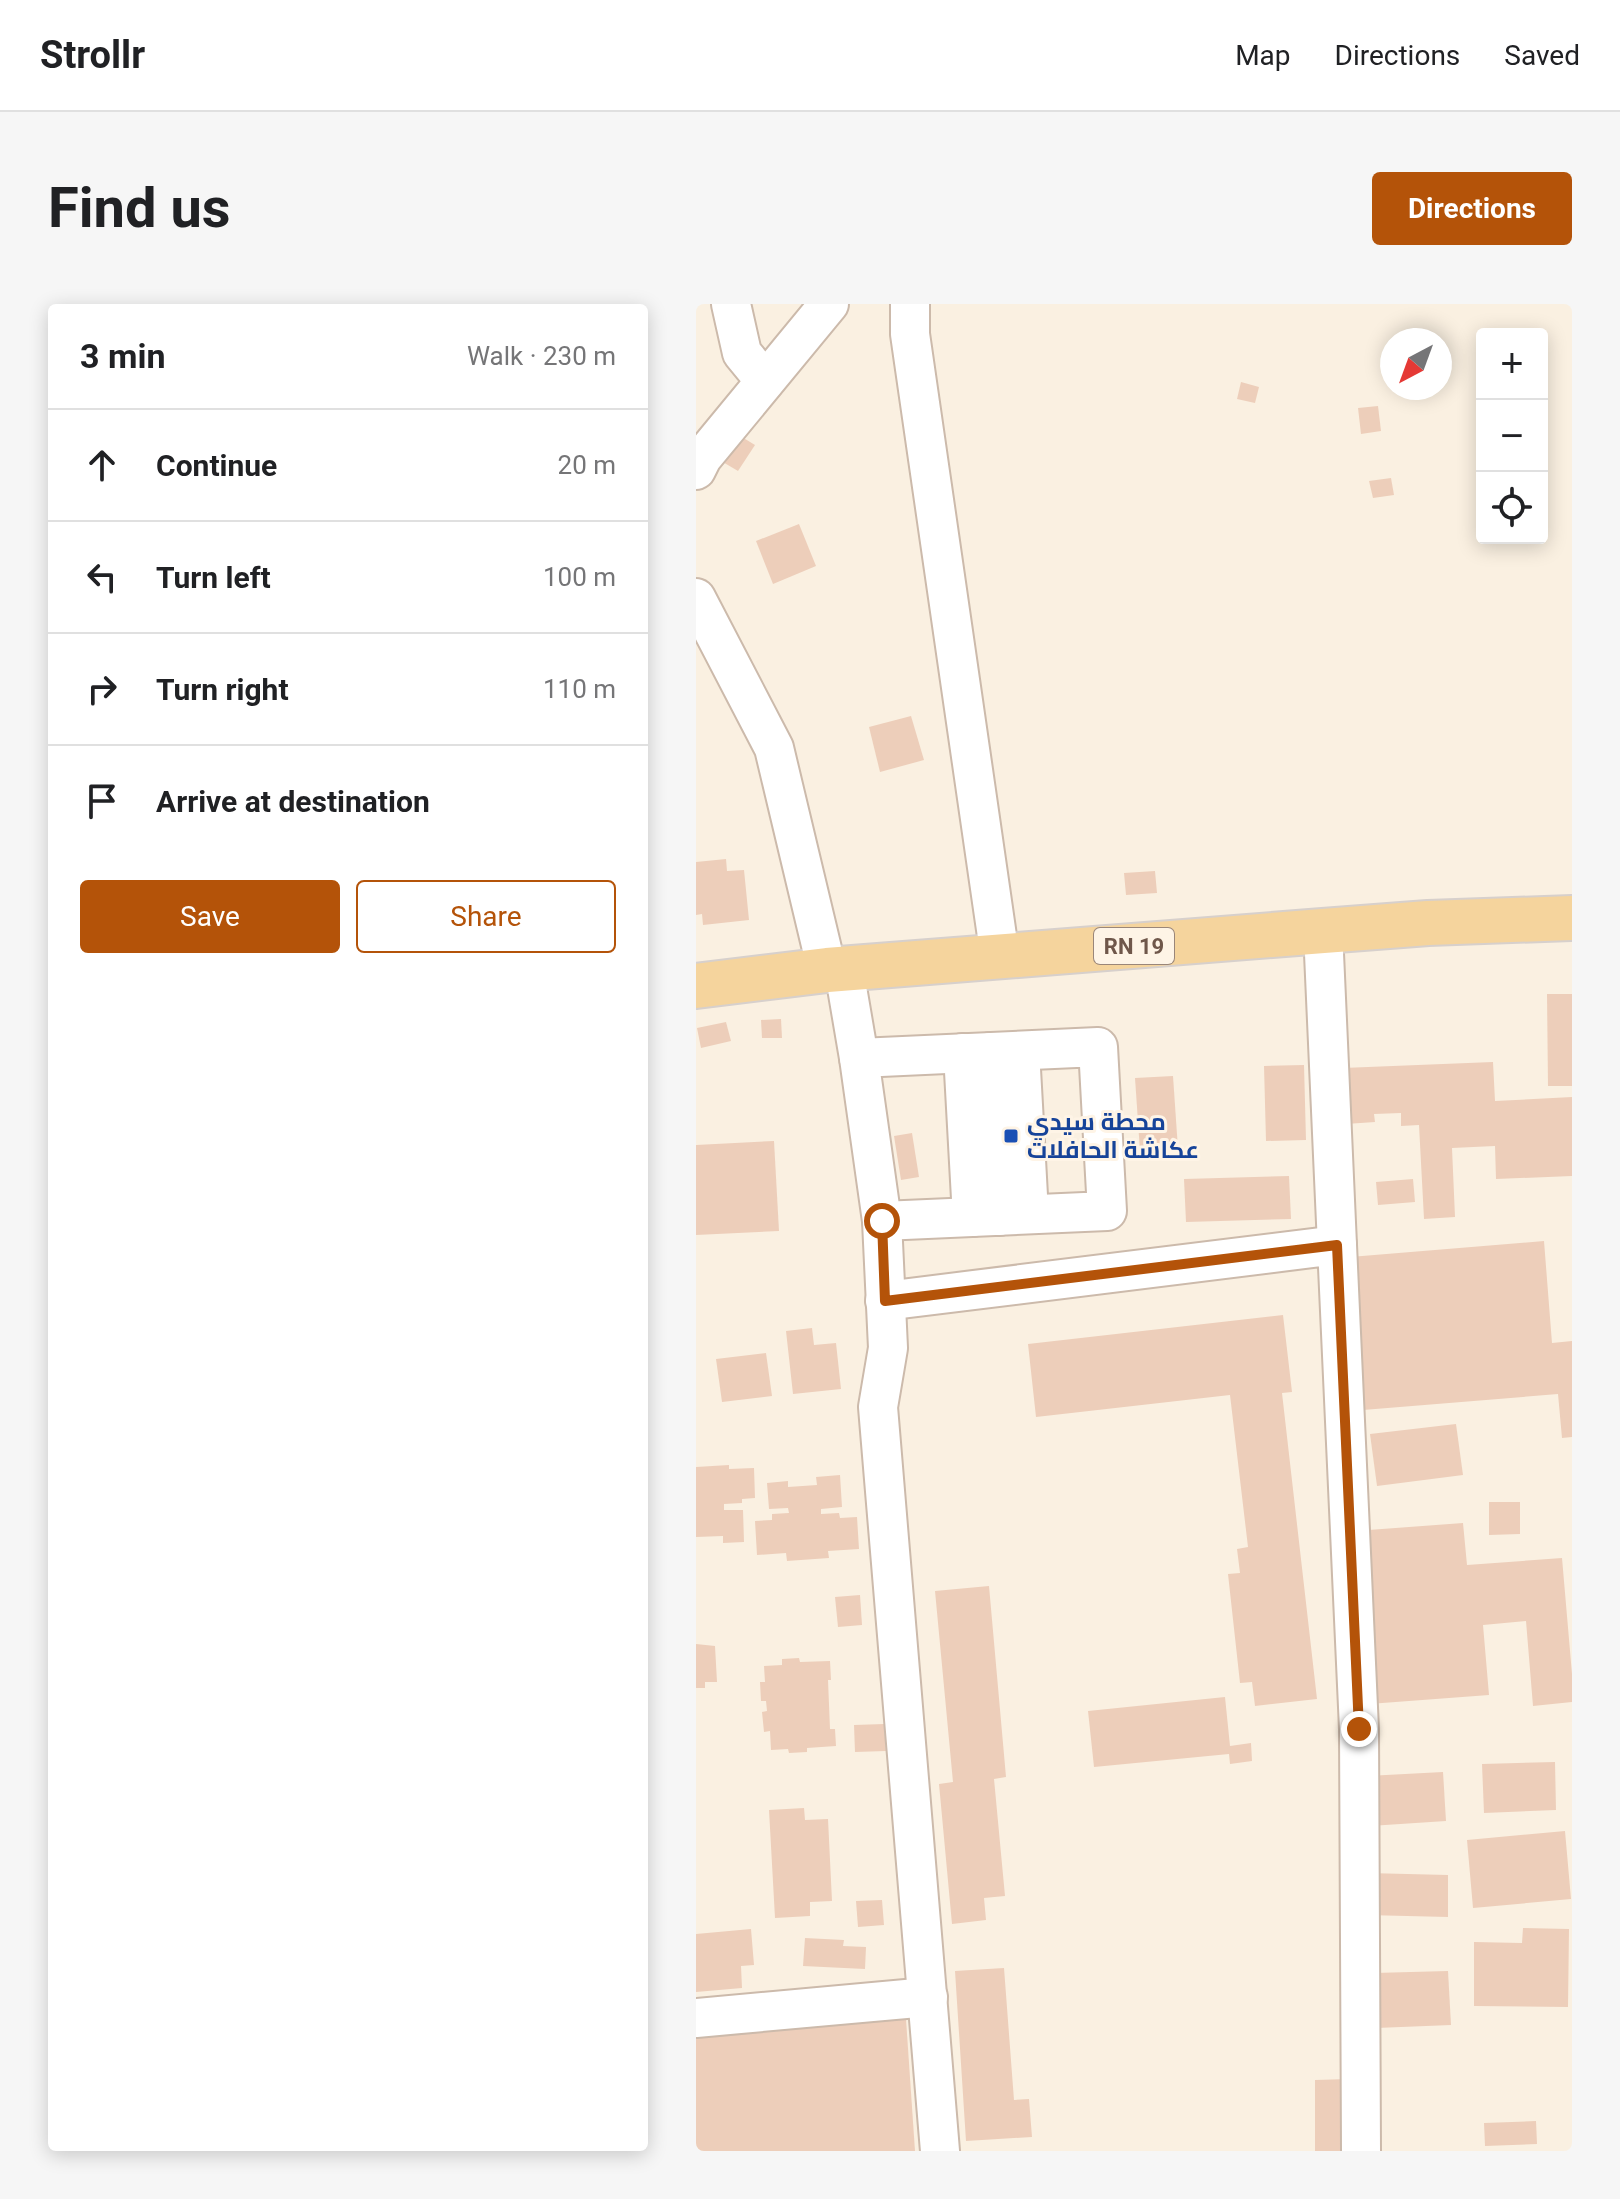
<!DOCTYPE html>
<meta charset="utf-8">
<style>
:root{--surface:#fff;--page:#f6f6f6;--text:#202124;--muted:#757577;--line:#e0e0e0;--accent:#b45309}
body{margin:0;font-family:Roboto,Cairo,sans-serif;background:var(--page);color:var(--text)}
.controls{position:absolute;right:24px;top:24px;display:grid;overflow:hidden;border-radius:8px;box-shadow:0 4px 20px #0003}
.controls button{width:72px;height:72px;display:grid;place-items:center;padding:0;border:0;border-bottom:2px solid var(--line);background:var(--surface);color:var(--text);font:40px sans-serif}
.compass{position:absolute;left:684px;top:24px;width:72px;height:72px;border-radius:50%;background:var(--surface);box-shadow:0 4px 20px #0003;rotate:221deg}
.stop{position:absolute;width:24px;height:24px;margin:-18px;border:6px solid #b45309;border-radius:50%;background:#fff}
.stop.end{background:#b45309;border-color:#fff;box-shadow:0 2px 8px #0008}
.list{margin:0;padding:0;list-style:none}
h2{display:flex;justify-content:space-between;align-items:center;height:104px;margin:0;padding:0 32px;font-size:34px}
h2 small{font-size:26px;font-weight:400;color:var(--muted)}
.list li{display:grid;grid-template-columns:52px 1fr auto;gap:24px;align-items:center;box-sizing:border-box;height:112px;padding:0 32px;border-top:2px solid var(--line)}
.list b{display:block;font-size:30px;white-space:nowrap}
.list em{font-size:26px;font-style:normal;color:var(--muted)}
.actions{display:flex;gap:16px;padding:24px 32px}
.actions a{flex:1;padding:18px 0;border:2px solid var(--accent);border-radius:8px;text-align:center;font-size:28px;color:var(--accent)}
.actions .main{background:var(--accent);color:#fff}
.icon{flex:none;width:44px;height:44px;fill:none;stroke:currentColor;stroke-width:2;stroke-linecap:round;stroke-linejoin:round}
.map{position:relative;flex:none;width:876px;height:1847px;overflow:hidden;border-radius:8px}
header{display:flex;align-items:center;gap:48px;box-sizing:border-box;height:112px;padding:0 40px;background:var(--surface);border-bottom:2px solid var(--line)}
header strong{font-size:38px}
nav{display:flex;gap:44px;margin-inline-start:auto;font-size:28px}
.intro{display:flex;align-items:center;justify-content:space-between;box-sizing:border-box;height:192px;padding:0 48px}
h1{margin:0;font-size:56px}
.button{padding:20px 36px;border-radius:8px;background:var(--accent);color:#fff;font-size:28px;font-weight:700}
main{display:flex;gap:48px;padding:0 48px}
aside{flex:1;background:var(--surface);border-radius:8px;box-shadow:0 4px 20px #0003}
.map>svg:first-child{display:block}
</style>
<header>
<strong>Strollr</strong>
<nav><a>Map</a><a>Directions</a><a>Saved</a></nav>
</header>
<div class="intro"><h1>Find us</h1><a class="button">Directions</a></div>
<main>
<aside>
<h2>3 min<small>Walk · 230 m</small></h2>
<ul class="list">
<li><svg class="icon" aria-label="ahead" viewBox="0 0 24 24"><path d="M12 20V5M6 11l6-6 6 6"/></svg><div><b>Continue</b></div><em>20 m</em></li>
<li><svg class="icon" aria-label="left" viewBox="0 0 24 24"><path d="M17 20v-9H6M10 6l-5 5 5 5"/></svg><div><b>Turn left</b></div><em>100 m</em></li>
<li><svg class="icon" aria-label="right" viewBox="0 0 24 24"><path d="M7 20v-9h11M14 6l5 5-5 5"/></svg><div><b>Turn right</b></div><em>110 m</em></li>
<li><svg class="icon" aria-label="arrive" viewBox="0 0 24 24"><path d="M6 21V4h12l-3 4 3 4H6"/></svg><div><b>Arrive at destination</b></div></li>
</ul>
<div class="actions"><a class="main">Save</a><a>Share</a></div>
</aside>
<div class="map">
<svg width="876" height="1847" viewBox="0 0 876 1847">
<rect width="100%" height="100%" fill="#faf0e1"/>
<g fill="#edceba">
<path d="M545,78L563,83L559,99L541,95Z"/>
<path d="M682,102L685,127L665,130L662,104Z"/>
<path d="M36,127L59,141L42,167L20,154Z"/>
<path d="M695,174L698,191L677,194L673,177Z"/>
<path d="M103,220L120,262L77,280L60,237Z"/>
<path d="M215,412L228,456L184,468L173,423Z"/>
<path d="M30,555L31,567L48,566L53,616L7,621L6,610L0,611V558Z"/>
<path d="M459,567L461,589L430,591L428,569Z"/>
<path d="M851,690H876V782H852Z"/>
<path d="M85,715L86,734H66L65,716Z"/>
<path d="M30,718L35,737L5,744L1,724Z"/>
<path d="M797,758L799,797L876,793V872L800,875L799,842L756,844L759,913L728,915L723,821L705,822V809L678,810L679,818L650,820L647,764Z"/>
<path d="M608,761L610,836L570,837L568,762Z"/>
<path d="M477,772L482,845L444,847L439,774Z"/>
<path d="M216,829L223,873L205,876L198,832Z"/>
<path d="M78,837L83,927L0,931V841Z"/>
<path d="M593,872L595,915L490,918L488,875Z"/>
<path d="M717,875L719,898L682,901L680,878Z"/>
<path d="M848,937L856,1039L876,1037V1133L866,1134L862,1090L667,1106L654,953Z"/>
<path d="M587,1011L596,1088L586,1089L621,1395L559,1402L556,1378L544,1379L532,1270L544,1269L541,1245L552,1243L534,1091L340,1113L332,1040Z"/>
<path d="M116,1024L118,1041L140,1039L145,1085L97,1090L90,1027Z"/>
<path d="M70,1049L76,1092L26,1098L20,1055Z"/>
<path d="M760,1120L767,1171L681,1182L674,1130Z"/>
<path d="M33,1161V1165L58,1164L59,1194L46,1195V1199L28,1200V1206H47L48,1238L27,1239V1232L0,1233V1163Z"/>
<path d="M144,1171L146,1203L125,1205V1210L143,1209L144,1214L161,1213L163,1245L132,1247L133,1254L91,1257L90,1249L61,1251L59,1217L76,1216V1210L93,1209L92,1204L73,1205L71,1179L92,1177V1183L121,1181L120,1173Z"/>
<path d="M793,1198H824V1230L793,1231Z"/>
<path d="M767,1219L771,1261L866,1254L876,1370V1398L837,1402L830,1317L787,1321L793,1391L673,1400L659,1227Z"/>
<path d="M293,1282L310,1473L298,1475L309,1592L288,1594L290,1616L256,1620L243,1480L257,1478L239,1287Z"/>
<path d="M164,1291L166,1321L142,1323L139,1293Z"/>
<path d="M0,1340L19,1342L21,1378H9V1384H0Z"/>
<path d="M103,1354L104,1358L134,1357L135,1376H132L134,1425H139L140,1442L111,1444V1448L93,1449L92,1445L75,1446L74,1427L68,1428L66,1408L71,1407L70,1397H65L64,1378H69L68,1362L86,1361V1355Z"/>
<path d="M529,1393L534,1442L555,1439L556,1457L534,1460L533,1450L398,1463L392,1407Z"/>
<path d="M188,1420L190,1447L159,1448L158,1421Z"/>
<path d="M859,1458L860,1506L788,1509L786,1460Z"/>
<path d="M747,1468L750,1517L674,1522L671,1472Z"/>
<path d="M108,1504L109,1516L132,1515L136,1597L114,1598V1612L79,1614L73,1506Z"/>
<path d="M869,1527L875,1595L777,1604L771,1536Z"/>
<path d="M671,1569L752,1571V1613L670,1611Z"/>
<path d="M186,1596L188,1621L162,1623L160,1597Z"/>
<path d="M827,1624L873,1625L872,1703L778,1702V1638L826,1639Z"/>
<path d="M55,1625L58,1661L45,1662L46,1684L0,1688V1630Z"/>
<path d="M109,1634L148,1636L147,1642L170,1643L169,1665L107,1662Z"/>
<path d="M308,1664L318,1796L333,1795L336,1833L270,1837L259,1667Z"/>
<path d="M752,1667L755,1721L680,1724L678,1669Z"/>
<path d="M210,1715L219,1847H0V1729Z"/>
<path d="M653,1775L654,1847H619V1776Z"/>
<path d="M840,1817L841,1840L789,1842L788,1819Z"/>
</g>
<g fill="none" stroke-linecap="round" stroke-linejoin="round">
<g stroke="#ccbaab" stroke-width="42">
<g id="minor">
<path d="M35,0L46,49L69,77"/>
<path d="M214,0V30L304,653"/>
<path d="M0,166L6,154L133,0"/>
<path d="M0,294L78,444L131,666"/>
<path d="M627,627L641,941"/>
<path d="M148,666L163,754L186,917L192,1044L182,1103L244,1847"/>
<path d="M324,747L333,910"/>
<path d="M295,748L303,912"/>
<path d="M267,749L276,913"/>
<path d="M163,754L402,743L411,907L186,917"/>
<path d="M189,997L641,941L663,1425L665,1847"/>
<path d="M0,1714L232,1693"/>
</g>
</g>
<g stroke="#d7d0cc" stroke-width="48">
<path id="major" d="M0,682L131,666L627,627L732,619L876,614"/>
</g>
<use href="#minor" stroke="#fff" stroke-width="38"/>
<use href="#major" stroke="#f5d49d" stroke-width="44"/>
</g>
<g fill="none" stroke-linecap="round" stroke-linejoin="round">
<path stroke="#b45309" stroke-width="10" d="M186,917L189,997L641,941L663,1425"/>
</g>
<rect fill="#1a4fb4" stroke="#fef4e6" stroke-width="3" x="307" y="824" width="16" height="16" rx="4"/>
<g text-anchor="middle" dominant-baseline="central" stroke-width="6" stroke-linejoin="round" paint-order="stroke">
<rect fill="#fef4e6" stroke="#9a8679" stroke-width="2" x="398" y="624" width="80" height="36" rx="6"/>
<g font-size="22" font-weight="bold" fill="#6f574a">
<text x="438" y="642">RN 19</text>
</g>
<g font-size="24" font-weight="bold" fill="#164399" stroke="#fef4e6" text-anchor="start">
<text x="331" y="818">محطة سيدي<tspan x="331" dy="28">عكاشة الحافلات</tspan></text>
</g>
</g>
</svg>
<div class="controls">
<button>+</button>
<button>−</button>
<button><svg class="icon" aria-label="locate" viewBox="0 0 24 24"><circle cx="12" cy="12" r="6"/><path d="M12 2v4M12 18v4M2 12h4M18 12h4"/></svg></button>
</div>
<svg class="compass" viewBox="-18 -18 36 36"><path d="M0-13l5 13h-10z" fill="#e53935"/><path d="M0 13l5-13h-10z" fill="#757577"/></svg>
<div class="stop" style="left:186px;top:917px"></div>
<div class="stop end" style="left:663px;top:1425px"></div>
</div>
</main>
